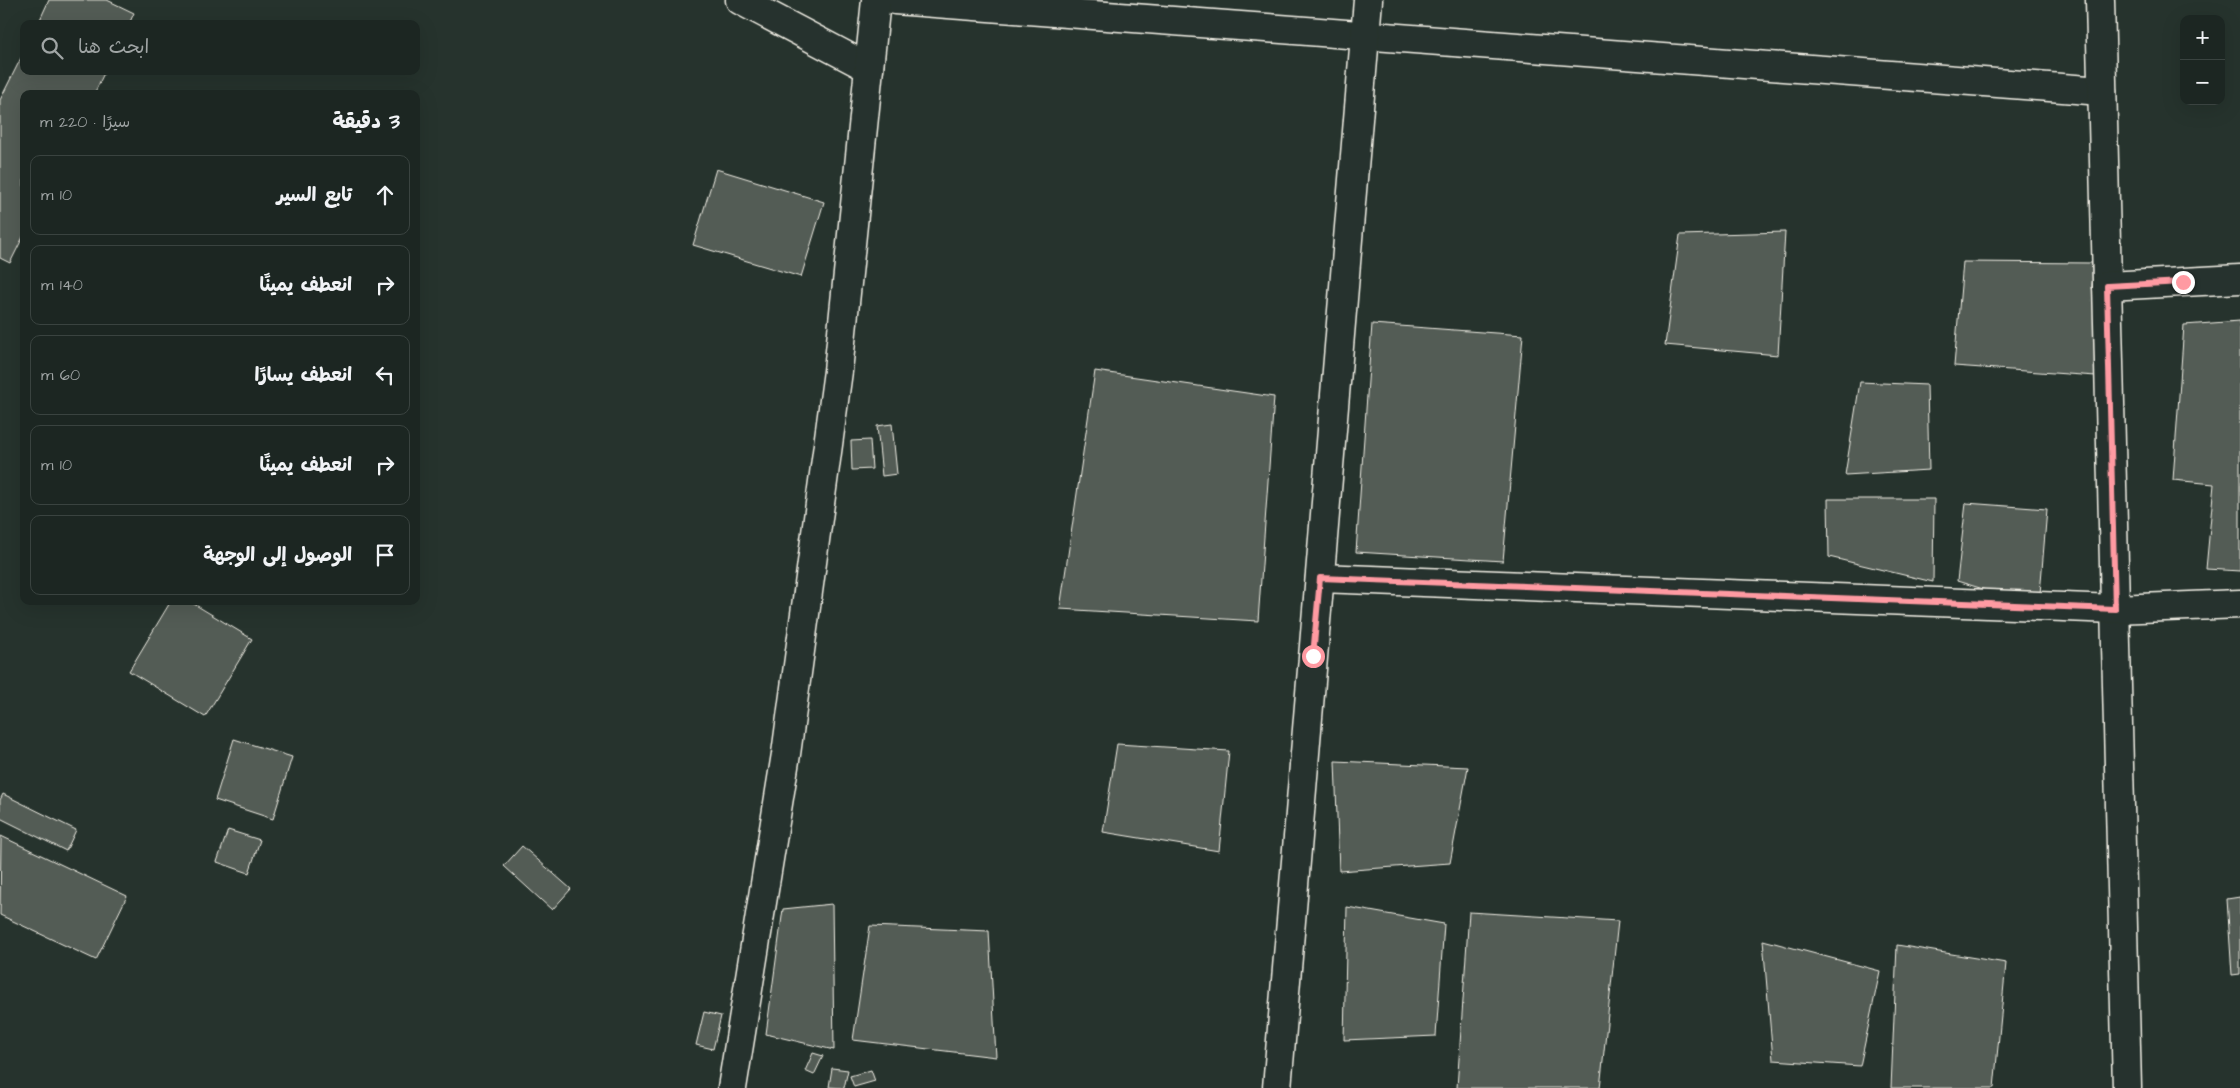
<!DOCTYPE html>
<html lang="ar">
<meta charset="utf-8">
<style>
:root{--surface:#1c2622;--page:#29322f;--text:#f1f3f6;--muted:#a0a5a5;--line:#3a4340}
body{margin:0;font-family:"Architects Daughter","Playpen Sans Arabic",sans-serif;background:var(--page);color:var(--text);direction:rtl}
.controls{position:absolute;right:15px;top:15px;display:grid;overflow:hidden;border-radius:10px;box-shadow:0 5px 20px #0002}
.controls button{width:45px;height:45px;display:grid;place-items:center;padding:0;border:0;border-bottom:1px solid var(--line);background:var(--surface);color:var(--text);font:25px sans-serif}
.stop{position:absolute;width:15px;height:15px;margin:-11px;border:4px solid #ff9aa2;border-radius:50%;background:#fff}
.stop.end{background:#ff9aa2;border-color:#fff;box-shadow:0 1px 5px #0008}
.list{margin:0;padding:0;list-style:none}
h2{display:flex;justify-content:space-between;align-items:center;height:65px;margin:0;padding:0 20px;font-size:21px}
h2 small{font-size:16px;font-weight:400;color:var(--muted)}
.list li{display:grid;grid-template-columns:32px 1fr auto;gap:15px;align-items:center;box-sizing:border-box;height:80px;margin:0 10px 10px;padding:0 10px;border:1px solid var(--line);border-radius:10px}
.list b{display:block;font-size:19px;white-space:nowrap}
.list em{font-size:16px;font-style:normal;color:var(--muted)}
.icon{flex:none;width:28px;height:28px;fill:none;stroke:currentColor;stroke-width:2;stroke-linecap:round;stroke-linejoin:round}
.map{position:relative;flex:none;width:2240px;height:1088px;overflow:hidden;direction:ltr}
.search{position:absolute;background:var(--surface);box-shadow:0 5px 20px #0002;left:20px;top:20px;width:400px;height:55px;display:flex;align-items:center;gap:12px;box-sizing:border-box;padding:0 18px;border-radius:10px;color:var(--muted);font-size:19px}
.panel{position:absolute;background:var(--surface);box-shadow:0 5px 20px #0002;left:20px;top:90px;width:400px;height:515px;border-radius:10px;direction:rtl}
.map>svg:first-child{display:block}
</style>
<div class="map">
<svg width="2240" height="1088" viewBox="0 0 2240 1088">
<rect width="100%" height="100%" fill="#26332d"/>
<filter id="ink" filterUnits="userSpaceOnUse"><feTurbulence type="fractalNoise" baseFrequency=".02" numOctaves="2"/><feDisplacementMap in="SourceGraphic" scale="10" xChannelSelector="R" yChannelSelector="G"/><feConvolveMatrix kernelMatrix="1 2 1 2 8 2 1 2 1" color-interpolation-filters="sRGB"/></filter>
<g filter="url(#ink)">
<g fill="#525c55" stroke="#f4f1e8">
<path d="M49,0H107L134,13L129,24H38Z"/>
<path d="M24,52V71H105L94,94H24V235L10,263L0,258V100Z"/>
<path d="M716,169L824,202L801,277L693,245Z"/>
<path d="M1785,232L1778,355L1665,345L1680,235Z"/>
<path d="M1963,262L2092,263L2096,376L1954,366Z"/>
<path d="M2240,321V571L2206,569L2214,484L2173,480L2184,325Z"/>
<path d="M1372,324L1523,335L1503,561L1356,552Z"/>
<path d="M1095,371L1274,397L1258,621L1060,609Z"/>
<path d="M1860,382L1927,385L1929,470L1845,475Z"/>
<path d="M892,424L897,474L882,476L877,426Z"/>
<path d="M870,440L872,469L852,470L851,441Z"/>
<path d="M1828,499H1934L1933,582L1829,557Z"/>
<path d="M1966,503L2047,509L2039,606L1957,581Z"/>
<path d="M171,601H189L252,639L205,717L129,671Z"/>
<path d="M234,739L292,757L273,819L215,800Z"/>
<path d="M1117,744L1229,751L1219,851L1103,832Z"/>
<path d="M1335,761L1468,767L1450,863L1339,871Z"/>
<path d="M3,794L76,830L66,851L0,818V800Z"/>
<path d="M228,830L260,840L249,873L217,862Z"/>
<path d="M1,836L127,896L96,960L0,915Z"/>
<path d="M522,846L571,889L552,910L504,866Z"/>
<path d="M2240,897V974L2232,975L2227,899Z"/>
<path d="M832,904L834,1050L766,1034L783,909Z"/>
<path d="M1347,907L1444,924L1436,1036L1344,1040Z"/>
<path d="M1469,912L1618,921L1600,1088H1457Z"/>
<path d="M870,926L989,931L996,1057L853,1040Z"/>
<path d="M1763,940L1880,971L1860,1066L1773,1060Z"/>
<path d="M1897,945L2006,963L1994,1088H1891Z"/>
<path d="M704,1012L721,1016L713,1049L696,1045Z"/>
<path d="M813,1053L823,1056L814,1075L805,1071Z"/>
<path d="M832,1068L848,1070L844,1088L829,1087Z"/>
<path d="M871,1070L875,1081L854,1087L850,1076Z"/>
</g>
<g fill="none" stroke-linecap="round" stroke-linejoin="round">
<g stroke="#f4f1e8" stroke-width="31">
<g id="street">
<path d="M740,0L869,68"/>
<path d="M895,0L2102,91"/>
<path d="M2100,0L2127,1088"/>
<path d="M2107,286L2240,279"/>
<path d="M1320,578L2115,609L2240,604"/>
<path d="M732,1088L786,754L838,371L876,0"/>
<path d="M1277,1088L1368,0"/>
</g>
</g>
<use href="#street" stroke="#26332d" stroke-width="28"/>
</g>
</g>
<g fill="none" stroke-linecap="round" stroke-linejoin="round" filter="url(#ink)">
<path stroke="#ff9aa2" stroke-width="6" d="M1313,656L1320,578L2115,609L2107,286L2183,282"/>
</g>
</svg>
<div class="controls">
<button>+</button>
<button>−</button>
</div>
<div class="stop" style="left:1313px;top:656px"></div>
<div class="stop end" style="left:2183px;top:282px"></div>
<div class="search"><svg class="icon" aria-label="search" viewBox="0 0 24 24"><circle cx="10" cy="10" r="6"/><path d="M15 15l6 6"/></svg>ابحث هنا</div>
<section class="panel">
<h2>3 دقيقة<small>سيرًا · 220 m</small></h2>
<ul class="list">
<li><svg class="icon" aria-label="ahead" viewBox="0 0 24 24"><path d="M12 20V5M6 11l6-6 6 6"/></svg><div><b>تابع السير</b></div><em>10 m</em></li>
<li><svg class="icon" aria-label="right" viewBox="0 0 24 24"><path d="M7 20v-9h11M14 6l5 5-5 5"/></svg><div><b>انعطف يمينًا</b></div><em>140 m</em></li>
<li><svg class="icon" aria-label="left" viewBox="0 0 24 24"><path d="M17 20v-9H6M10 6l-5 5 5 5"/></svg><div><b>انعطف يسارًا</b></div><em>60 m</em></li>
<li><svg class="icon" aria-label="right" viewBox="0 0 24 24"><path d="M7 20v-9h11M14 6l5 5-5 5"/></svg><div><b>انعطف يمينًا</b></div><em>10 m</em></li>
<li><svg class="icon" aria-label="arrive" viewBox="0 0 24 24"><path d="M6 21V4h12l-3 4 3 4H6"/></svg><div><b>الوصول إلى الوجهة</b></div></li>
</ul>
</section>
</div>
